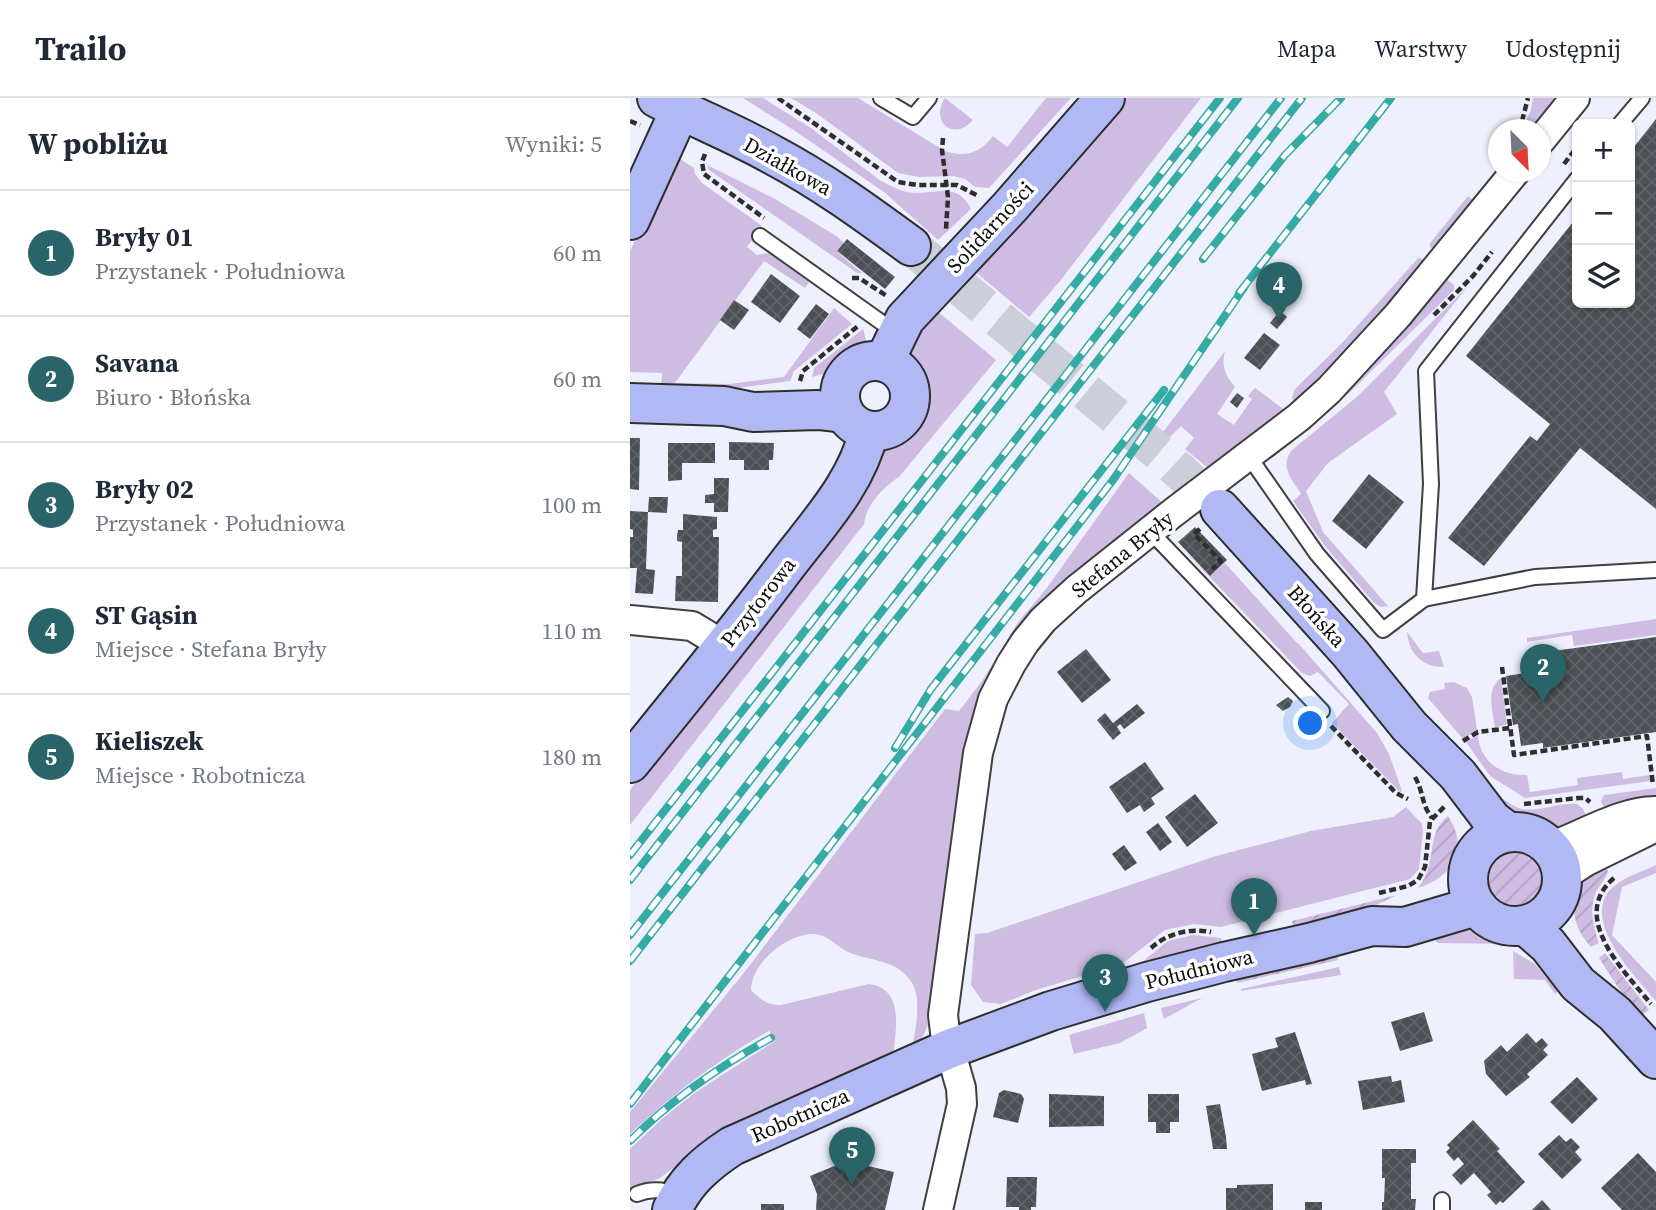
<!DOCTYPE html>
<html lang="pl">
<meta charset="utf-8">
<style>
:root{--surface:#fff;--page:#f6f6f7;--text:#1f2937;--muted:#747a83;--line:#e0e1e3;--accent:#296468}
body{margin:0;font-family:"Source Serif 4",serif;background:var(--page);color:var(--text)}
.controls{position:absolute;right:21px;top:21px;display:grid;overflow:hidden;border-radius:10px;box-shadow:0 2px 5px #0004}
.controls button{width:63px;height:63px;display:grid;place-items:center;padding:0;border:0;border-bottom:2px solid var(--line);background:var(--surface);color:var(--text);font:35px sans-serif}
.compass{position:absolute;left:858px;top:21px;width:63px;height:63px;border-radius:50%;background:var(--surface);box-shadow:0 2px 5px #0004;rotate:156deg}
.you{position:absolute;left:681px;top:626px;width:24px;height:24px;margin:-18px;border:5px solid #fff;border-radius:50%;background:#1a73e8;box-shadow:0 0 0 10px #1a73e833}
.badge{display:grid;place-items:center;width:46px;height:46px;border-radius:50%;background:var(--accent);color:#fff;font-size:23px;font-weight:700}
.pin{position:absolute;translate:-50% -58px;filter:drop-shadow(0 2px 4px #0008)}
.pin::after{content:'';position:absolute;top:37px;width:24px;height:21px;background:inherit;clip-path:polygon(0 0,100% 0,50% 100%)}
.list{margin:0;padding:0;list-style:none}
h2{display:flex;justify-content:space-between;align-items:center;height:91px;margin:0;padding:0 28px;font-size:30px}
h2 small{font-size:23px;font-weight:400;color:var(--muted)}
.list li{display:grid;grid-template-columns:46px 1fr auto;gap:21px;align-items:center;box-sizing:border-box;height:126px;padding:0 28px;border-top:2px solid var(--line)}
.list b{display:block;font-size:26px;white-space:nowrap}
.list p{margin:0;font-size:23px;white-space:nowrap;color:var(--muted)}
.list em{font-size:23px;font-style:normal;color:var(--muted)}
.icon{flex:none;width:38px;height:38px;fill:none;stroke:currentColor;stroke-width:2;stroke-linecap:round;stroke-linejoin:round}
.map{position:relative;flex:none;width:1026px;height:1112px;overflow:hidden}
header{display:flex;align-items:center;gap:42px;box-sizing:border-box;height:98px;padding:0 35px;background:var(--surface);border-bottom:2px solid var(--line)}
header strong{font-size:33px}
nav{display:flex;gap:38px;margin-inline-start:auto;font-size:24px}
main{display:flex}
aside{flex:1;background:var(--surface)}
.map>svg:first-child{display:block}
</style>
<header>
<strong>Trailo</strong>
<nav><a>Mapa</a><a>Warstwy</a><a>Udostępnij</a></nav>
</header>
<main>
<aside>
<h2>W pobliżu<small>Wyniki: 5</small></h2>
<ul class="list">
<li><span class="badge">1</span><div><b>Bryły 01</b><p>Przystanek · Południowa</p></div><em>60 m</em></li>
<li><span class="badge">2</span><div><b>Savana</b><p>Biuro · Błońska</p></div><em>60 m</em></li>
<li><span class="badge">3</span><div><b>Bryły 02</b><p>Przystanek · Południowa</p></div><em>100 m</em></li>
<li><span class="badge">4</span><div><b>ST Gąsin</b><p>Miejsce · Stefana Bryły</p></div><em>110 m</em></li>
<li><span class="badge">5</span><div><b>Kieliszek</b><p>Miejsce · Robotnicza</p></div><em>180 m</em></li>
</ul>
</aside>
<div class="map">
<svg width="1026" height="1112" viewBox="0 0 1026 1112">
<defs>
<pattern id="garden-furrows" width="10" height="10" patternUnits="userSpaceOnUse" patternTransform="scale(1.75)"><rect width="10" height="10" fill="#cebce3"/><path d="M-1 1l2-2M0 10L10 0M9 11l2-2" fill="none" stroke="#b0a0c2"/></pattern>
<pattern id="building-cross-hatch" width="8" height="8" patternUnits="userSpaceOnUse" patternTransform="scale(1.75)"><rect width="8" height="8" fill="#4a5054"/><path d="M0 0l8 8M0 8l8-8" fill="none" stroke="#606468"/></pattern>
</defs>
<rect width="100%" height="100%" fill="#eef1fd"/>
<g fill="#cebce3">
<path d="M113,0H133L181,30L251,83C260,87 268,92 277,94C303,99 326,81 341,111L308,142L254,94L162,31Z"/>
<path d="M161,0H228L315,53C335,60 350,55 363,38L377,49L416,0H441L359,90L345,89L335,81L323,78L289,79L268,75L186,15Z"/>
<path d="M315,0L343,22C324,44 299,24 315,0Z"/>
<path d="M493,0H571L430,183L399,219L342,171Z"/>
<path d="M903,0H931L906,31L892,32L901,12Z"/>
<path d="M44,57L64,70L65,76L72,85L132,128L117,149L127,157L139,155L179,184L175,190L134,163L45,285L100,286L154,279L204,210L222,226L164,273L160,283L76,294L31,293L32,275L0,274V153Z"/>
<path d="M77,67L145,101L208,139L214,145L207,154L254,193L232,175H227L79,72Z"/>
<path d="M838,98L846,105L806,154L800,149V145Z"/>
<path d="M789,159L797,165L755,217L665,307L662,299L665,291L712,245Z"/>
<path d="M814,179L824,187V192L718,296L682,325Z"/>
<path d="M838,188L754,294L767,316L698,365L676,393L693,434L758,508L751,509L744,505L695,448L663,403L671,396C662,381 649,369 662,352L728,298Z"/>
<path d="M306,212L366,262L269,379C253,389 236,407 234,426L0,727V692L114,549L245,371C251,363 251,354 257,347C269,334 284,329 290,311C298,283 272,262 286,238C291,229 300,220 306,212Z"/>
<path d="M233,231L237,246L235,251L204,273L182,279L184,270Z"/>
<path d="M595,253C591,268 595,277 605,289L587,316L604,327L622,301L618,298L625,290L656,313L579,371L555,351L564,340L551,328L540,339L533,334Z"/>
<path d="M499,375L535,407L423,494L397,521L354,587L339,631L333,662L300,922L294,936L282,954C284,934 293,904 282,885C267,860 239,864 216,853C205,847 197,836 183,836C157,836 121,865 121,892C131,902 137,907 151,907L239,886C276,891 265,934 263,961L59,1058L30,1080L0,1091V1051L33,1020L66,994L145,943L139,933C86,963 45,995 0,1036V1014L113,876L315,611L329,613L352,583L389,523L416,491Z"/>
<path d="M545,443L580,478L595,465L667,545H668L747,635L759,656L772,693L770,694L702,625L719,606L688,574L680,578L672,575Z"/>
<path d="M1026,521V537L944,548L942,537L897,544V540Z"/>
<path d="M777,534L793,555L809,553L814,569C792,569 779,556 777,534Z"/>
<path d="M871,580L877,626L865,630C863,612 855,591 871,580Z"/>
<path d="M824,584L837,590L842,599L847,632L833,641L798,600L800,594L815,591L814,585Z"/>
<path d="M848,637C850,663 870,678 897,677L900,694L948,687L947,680L992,674L993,681L1020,677L1021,683L895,700L860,678L836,644Z"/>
<path d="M1026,690V701L978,718L971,703L974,697Z"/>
<path d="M852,693C868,693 877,707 892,711C910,714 929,704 947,706L953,711L960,726L924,735L893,723Z"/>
<path d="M776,709L792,726L793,734L789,771L780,781L591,829L564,826L535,832L492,866L406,892L371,906L353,904L341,887L345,836L357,835L586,758L681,733L763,719Z"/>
<path d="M1026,767V775L992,789L982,837L1026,884V903C1006,879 949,822 982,790C993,779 1012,774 1026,767Z"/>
<path d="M841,823L866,835L889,840L893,849L884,846L808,845L804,841L800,828Z"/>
<path d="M563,837L591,840L593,851L506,869L538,843Z"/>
<path d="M883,853L905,866L928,893L925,896L915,882L884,881Z"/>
<path d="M709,869L711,877L611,893V891Z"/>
<path d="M596,894L572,900L534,921L531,910Z"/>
<path d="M514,915L517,930L490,945L444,956L439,937Z"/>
<path d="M306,977L309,979L169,1041L167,1036Z"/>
</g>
<g fill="url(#garden-furrows)">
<path d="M818,718C840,751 823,779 788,790C809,765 794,736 818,718Z"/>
<circle cx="885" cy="781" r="29"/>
<path d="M975,763L978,774C975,782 970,787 966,794C959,811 963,828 969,845L961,849C944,831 936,803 953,781C959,774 968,768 975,763Z"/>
<path d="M767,797L721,819L665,835L662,823Z"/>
<path d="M707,855L708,862L607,885L605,879Z"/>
<path d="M975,855L1019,912L1008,920L969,860Z"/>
</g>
<g fill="url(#building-cross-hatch)">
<path d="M1026,21V411L950,350L854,468L818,440L900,338L907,343L920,326L836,258L947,119V205H1000V54Z"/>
<path d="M217,141L265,179L255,191L207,153Z"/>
<path d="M141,176L170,198L150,225L121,204Z"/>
<path d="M104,202L119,212L104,232L90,222Z"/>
<path d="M186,206L199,216L180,241L167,231Z"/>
<path d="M650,213L657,219L647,231L640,225Z"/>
<path d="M634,235L650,247L630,272L614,260Z"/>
<path d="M607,295L614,300L607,310L600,304Z"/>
<path d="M0,340H10L9,392L0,391Z"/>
<path d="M99,344L144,345L143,362H139V372H114V362H99Z"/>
<path d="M38,345H85V365H52V382L38,383Z"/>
<path d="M739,376L774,404L736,451L702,423Z"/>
<path d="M84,380H99L98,414H84V405H75V397L84,396Z"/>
<path d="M19,399H38L37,415L18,414Z"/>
<path d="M0,413L18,414L16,471L25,472L23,496L5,495L7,470H0V439H3V432L0,431Z"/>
<path d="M53,416L87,419V431L83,432V439H89L88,504L45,503L46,478H52V444L47,443V438L48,432H53Z"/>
<path d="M565,429L597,462L580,478L548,444Z"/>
<path d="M1026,539V634L913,650V645L891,648L888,626L883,627L876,578L903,574L901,556Z"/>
<path d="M456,551L481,582L452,605L427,574Z"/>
<path d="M658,599L663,603L660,609L653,613L646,607Z"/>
<path d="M507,606L515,615L494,631L490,626L487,629L491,635L483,642L467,622L475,615L483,625Z"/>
<path d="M515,664L534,691L521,700L525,706L514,714L510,707L497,715L479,689Z"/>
<path d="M565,696L588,725L557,749L535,719Z"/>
<path d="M528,725L542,744L530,753L516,734Z"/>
<path d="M494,747L507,765L495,773L482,756Z"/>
<path d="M794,914L803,943L770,953L761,924Z"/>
<path d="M665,934L682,986L676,987L675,982L632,993L622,956L648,949L645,940Z"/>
<path d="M897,935L906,945L912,940L918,947L913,952L918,957L897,976L900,979L876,998L856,976L854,963L871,947L877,954Z"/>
<path d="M761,978L762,984L771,982L775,1004L733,1012L728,983Z"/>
<path d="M947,979L968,1001L942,1026L920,1004Z"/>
<path d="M374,992L391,996L394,1001L388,1025L363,1019L369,995Z"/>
<path d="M419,996L474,998V1028L419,1029Z"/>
<path d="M518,996H549V1024H540V1035H526V1024H518Z"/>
<path d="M590,1006L596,1039L597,1051H583L576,1008Z"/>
<path d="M843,1022L870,1051L867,1053L895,1084L873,1105L870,1103L866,1107L857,1097L861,1094L844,1075L831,1087L822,1077L834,1066L828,1059L824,1063L816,1054L820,1050L817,1047Z"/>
<path d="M929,1037L936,1044L941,1040L950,1049L945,1054L952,1062L932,1081L908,1056Z"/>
<path d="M752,1051H786V1065H781V1101H786L785,1112H752V1104H754L755,1080H752Z"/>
<path d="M1008,1055L1026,1074V1112H992L971,1090Z"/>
<path d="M234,1061L238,1068L264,1074L255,1112H186L187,1096L180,1078L214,1064L217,1066Z"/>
<path d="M377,1079H407L406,1109H401V1112H389V1109H376Z"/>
<path d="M643,1086V1112H596V1090H607V1087Z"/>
<path d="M912,1102L921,1112H902Z"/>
<rect x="675" y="1104" width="17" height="8"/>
<rect x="131" y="1106" width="23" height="6"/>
</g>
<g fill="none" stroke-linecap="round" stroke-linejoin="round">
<path stroke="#cccfd9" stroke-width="38" stroke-dasharray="38 19" stroke-linecap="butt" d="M281,148L531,356L590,411"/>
<g stroke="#3f3f3f" stroke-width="18">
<g id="lane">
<path d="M251,0L283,19L299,0"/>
<path d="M990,26L1012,0"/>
<path d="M130,138L265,234"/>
<path d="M618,357L687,456L753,532L794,501L905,479L1026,472"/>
<path d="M520,433L692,613"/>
<path d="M794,501L801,386L796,273L947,81"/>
<path d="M7,1096C22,1090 32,1092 48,1096"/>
<path d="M812,1112V1102"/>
</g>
</g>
<g stroke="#3f3f3f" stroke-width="32">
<g id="street">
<path d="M911,42L945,0"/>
<path d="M0,522L62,528L95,548"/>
<path d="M919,749C951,738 993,712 1026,713"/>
<path d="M932,779L955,764L1026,729"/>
<path d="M308,1112L332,1006L331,990L315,934L313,917L348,655L363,601L381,566L395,544L413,522L446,492L544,414L669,319L699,292L768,217L885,74"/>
</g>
</g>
<g stroke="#2e2e2e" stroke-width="42">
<g id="secondary">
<path d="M27,0C65,20 106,36 143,57C192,83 236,115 281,148"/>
<path d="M0,122L50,12"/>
<circle cx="245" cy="298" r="35"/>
<path d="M254,264L275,221L379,110L475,0"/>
<path d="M0,305L94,308L123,314L188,312L214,315"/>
<path d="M590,411L720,555L779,628L828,677L862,722L878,734"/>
<path d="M0,665C53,600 106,535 156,468C188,426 227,385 239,333"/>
<circle cx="885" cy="781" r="47"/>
<path d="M896,828L918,847L948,886L985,916L1026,961"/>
<path d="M42,1112C55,1083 76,1065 102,1048L319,951L421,913L517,884L594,864L679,845L742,828L775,829L846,808"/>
</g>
</g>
<g stroke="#2e2e2e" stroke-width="4.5" stroke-dasharray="7 3.5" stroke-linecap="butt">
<path d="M148,0L268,84L287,87H327L348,98"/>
<path d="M0,23L10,27"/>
<path d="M892,23L898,0"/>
<path d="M313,40L312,52L318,99L316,131"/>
<path d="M75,56L72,64L74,76L134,120"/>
<path d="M934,66L947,49"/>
<path d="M222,180H229L257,198"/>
<path d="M804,217L843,178L862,154"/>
<path d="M170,283L173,273L228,228"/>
<path d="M570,431L564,436L591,463L582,471"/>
<path d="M872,569L884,657L1017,638L1023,687"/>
<path d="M701,628L766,695L778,701"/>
<path d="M833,643L848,634L880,630"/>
<path d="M785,679C794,695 791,706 802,720"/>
<path d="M894,706L948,700H955L960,704"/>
<path d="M984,780C938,819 995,874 1021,906"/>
<path d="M749,795L778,788L788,782L795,769L800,723L815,708"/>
<path d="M521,850C538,835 559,830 581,834"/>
</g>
<use href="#lane" stroke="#fff" stroke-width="14"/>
<use href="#street" stroke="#fff" stroke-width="28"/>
<use href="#secondary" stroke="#b1b9f5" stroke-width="38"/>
<g stroke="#35aba5" stroke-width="8">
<g id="rail">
<path d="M573,161L655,57L711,0"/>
<path d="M609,195L761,0"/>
<path d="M265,650L301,591L534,292"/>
<path d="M0,757L590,0"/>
<path d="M0,782L608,0"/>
<path d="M0,837L651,0"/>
<path d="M0,863L672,0"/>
<path d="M0,1006L483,382L615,188"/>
<path d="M0,1043C41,1002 90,968 141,940"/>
</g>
</g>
<use href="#rail" stroke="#fff" stroke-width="5" stroke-dasharray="16" stroke-linecap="butt"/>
</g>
<g text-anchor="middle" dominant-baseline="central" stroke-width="7" stroke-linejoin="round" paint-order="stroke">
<g font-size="21" fill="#0c0c0c" stroke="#fff">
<text transform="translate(158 68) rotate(29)">Działkowa</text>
<text transform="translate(360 129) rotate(-47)">Solidarności</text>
<text transform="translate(492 456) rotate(-39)">Stefana Bryły</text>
<text transform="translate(128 504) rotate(-52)">Przytorowa</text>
<text transform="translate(687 518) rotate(48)">Błońska</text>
<text transform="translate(569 871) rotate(-14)">Południowa</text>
<text transform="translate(170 1017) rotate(-24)">Robotnicza</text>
</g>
</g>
</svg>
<div class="controls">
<button>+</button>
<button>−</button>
<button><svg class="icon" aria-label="layers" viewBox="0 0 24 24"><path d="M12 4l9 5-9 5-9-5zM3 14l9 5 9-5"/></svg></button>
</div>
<svg class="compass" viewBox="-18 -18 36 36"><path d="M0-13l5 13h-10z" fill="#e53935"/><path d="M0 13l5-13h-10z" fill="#747a83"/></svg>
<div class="you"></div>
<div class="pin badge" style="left:624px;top:838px">1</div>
<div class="pin badge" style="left:913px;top:604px">2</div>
<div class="pin badge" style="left:475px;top:914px">3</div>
<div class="pin badge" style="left:649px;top:222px">4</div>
<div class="pin badge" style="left:222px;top:1087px">5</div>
</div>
</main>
